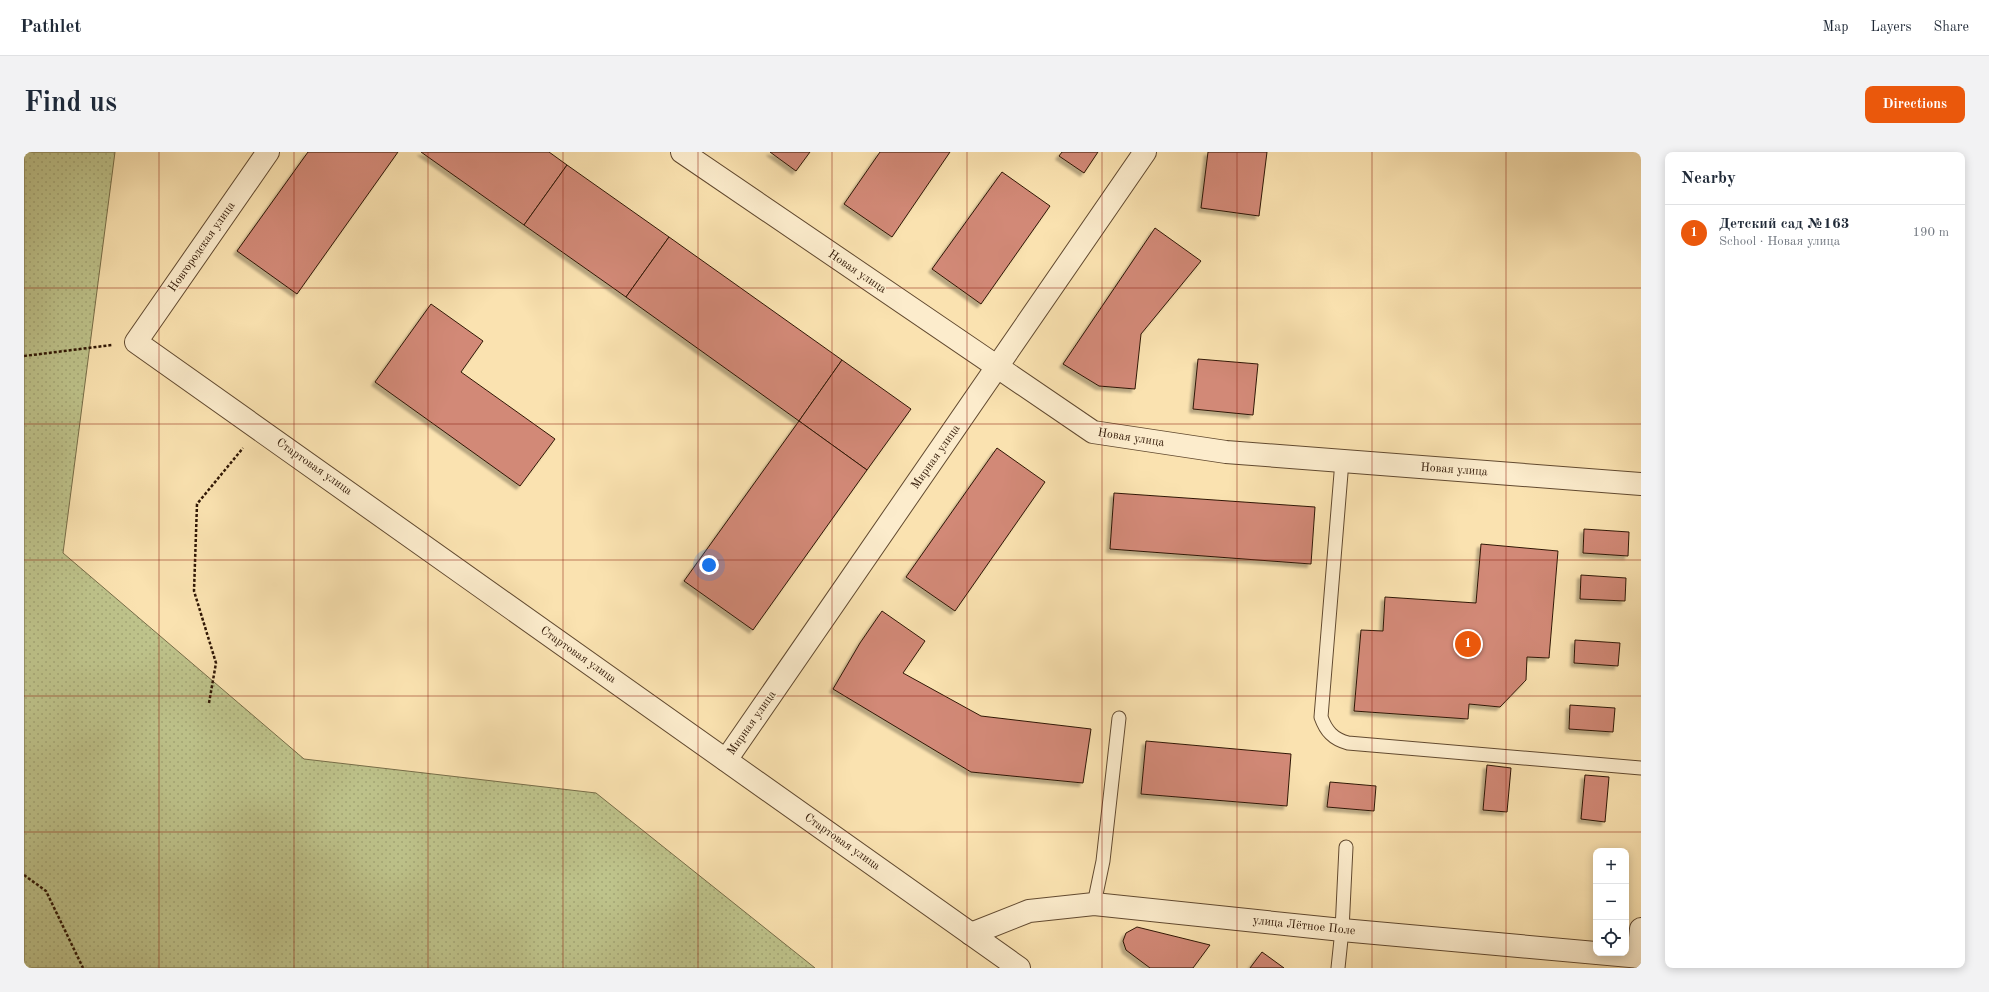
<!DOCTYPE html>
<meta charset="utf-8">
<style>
:root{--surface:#fff;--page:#f2f2f3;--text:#1f2937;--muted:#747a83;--line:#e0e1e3;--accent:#ea580c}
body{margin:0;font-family:"Old Standard TT",serif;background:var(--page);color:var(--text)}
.controls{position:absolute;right:12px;bottom:12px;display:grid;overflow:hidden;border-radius:8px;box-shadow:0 2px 10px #0003}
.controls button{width:36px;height:36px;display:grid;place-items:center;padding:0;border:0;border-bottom:1px solid var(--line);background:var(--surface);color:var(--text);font:20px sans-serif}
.you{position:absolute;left:685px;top:413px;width:14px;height:14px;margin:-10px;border:3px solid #fff;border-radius:50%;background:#1a73e8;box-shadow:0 0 0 6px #1a73e833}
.badge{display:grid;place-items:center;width:26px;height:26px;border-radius:50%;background:var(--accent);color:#fff;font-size:13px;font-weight:700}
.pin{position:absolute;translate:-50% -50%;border:2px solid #fff;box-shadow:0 1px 4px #0006}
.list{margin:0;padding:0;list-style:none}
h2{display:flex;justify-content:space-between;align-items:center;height:52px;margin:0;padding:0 16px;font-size:17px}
h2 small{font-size:13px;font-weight:400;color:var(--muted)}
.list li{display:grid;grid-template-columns:26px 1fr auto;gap:12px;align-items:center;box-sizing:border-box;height:56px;padding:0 16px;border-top:1px solid var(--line)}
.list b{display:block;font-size:15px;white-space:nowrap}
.list p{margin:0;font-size:13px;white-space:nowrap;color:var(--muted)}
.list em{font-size:13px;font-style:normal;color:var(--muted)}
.icon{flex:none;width:22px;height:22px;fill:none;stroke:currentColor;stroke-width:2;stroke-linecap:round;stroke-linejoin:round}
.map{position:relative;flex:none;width:1617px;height:816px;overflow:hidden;border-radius:8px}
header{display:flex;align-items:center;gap:24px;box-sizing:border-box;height:56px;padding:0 20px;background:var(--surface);border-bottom:1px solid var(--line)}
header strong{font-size:19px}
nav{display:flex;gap:22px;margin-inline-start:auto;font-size:14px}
.intro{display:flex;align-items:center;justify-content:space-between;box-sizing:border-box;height:96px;padding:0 24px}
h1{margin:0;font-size:28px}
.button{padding:10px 18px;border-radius:8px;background:var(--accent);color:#fff;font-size:14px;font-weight:700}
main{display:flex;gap:24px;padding:0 24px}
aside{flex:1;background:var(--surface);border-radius:8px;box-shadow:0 2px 10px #0003}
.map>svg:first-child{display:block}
</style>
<header>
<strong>Pathlet</strong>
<nav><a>Map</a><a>Layers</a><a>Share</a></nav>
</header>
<div class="intro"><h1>Find us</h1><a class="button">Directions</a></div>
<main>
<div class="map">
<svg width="1617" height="816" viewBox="0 0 1617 816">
<defs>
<pattern id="grass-dots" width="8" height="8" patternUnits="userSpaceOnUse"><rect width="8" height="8" fill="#bec38b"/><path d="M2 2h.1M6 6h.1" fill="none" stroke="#a4a776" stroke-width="1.8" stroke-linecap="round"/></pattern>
<filter id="shadow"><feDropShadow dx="-3.5" dy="3.5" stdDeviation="1" flood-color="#0004"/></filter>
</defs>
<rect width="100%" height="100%" fill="#fae2b0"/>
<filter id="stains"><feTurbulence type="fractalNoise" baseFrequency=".005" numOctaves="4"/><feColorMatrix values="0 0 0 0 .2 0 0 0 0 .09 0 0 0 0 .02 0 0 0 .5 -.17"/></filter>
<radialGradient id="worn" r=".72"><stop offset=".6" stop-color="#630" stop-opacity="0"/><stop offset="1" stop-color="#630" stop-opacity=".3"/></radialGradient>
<path fill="url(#grass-dots)" stroke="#776d48" d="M0,0H91L39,401L280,607L572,641L791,816H0Z"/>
<g fill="#d28977" stroke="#301705" filter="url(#shadow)">
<path d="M284,0H374L273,142L213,99Z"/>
<path d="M397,0H525L543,13L500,73Z"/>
<path d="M746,0H786L772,19Z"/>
<path d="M856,0H926L868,85L820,52Z"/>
<path d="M1038,0H1074L1060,21L1035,4Z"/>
<path d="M1184,0H1243L1235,64L1177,56Z"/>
<path d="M543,13L645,85L602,145L500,73Z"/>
<path d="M978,20L1026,54L957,152L908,117Z"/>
<path d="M1131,76L1177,109L1117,182L1111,237L1075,234L1039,212Z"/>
<path d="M645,85L818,208L775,269L602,145Z"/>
<path d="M407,152L459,189L437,220L531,287L496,334L351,230Z"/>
<path d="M1174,207L1234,212L1229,263L1169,257Z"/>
<path d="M818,208L887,257L843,318L775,269Z"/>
<path d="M775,269L843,318L729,478L660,429Z"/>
<path d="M973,296L1021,330L931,459L882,425Z"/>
<path d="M1090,341L1291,355L1287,412L1086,397Z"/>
<path d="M1560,377L1605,380L1604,404L1559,401Z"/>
<path d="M1457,392L1534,399L1525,506L1503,505L1502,528L1476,555L1445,552L1444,567L1330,559L1337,478L1359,479L1361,445L1452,451Z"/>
<path d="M1557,423L1602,426L1601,449L1556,447Z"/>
<path d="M858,459L901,489L879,521L957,564L1067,577L1059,631L947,620L809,537L836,491Z"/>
<path d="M1551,488L1596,491L1594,514L1550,511Z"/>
<path d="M1546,553L1591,556L1589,580L1545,577Z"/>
<path d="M1122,589L1267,602L1263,654L1117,642Z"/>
<path d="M1463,613L1487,616L1483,660L1459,658Z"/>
<path d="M1561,623L1585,625L1581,670L1557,667Z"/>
<path d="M1306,630L1352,634L1350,659L1303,655Z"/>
<path d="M1113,775L1186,793L1169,816H1126L1102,798L1099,789L1102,781Z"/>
<path d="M1238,800L1260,816H1226Z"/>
</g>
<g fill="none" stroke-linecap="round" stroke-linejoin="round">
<g stroke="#624a30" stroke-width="15">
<g id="lane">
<path d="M1318,309L1297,565C1302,579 1309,587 1324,591L1617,616"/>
<path d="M1070,752L1079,709L1095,566"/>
<path d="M1314,816L1318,778L1322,695"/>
</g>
</g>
<g stroke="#624a30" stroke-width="24">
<g id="street">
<path d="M244,0L112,190L995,816"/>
<path d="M658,0L1069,280L1202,300L1617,332"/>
<path d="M702,608L1121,0"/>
<path d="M947,782L1005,759L1070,752L1318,778L1617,805"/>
<path d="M1614,805L1617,777"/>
</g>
</g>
<g stroke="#301705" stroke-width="2.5" stroke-dasharray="3 2" stroke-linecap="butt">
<path d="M0,204L88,193"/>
<path d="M185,551L192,511L170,439L173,352L219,296"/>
<path d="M0,723L22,739L59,816"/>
</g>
<use href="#lane" stroke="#fceccc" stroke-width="13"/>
<use href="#street" stroke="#fceccc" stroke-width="22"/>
</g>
<path fill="none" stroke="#8f2418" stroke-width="1" stroke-opacity="0.55" d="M135,0V816M270,0V816M404,0V816M539,0V816M674,0V816M808,0V816M943,0V816M1078,0V816M1213,0V816M1348,0V816M1482,0V816M0,136H1617M0,272H1617M0,408H1617M0,544H1617M0,680H1617"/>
<g text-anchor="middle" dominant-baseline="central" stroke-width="3" stroke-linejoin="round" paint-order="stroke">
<g font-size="12" fill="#301705" stroke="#fceccc">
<text transform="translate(178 95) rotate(-55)">Новгородская улица</text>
<text transform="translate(833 120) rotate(34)">Новая улица</text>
<text transform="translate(1107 286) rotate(9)">Новая улица</text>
<text transform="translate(912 305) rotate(-55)">Мирная улица</text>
<text transform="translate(290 315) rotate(35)">Стартовая улица</text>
<text transform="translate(1430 318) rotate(4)">Новая улица</text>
<text transform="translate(554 503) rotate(35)">Стартовая улица</text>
<text transform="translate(728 571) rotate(-55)">Мирная улица</text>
<text transform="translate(818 690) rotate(35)">Стартовая улица</text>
<text transform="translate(1280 774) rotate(6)">улица Лётное Поле</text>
</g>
</g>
<rect width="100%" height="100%" filter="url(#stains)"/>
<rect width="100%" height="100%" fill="url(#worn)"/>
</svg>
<div class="controls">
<button>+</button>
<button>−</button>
<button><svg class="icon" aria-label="locate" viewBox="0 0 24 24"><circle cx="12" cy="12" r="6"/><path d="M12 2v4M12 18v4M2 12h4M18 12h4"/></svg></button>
</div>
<div class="you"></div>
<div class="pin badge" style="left:1444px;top:492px">1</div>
</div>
<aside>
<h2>Nearby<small></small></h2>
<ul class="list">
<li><span class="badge">1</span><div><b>Детский сад №163</b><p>School · Новая улица</p></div><em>190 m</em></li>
</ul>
</aside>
</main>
